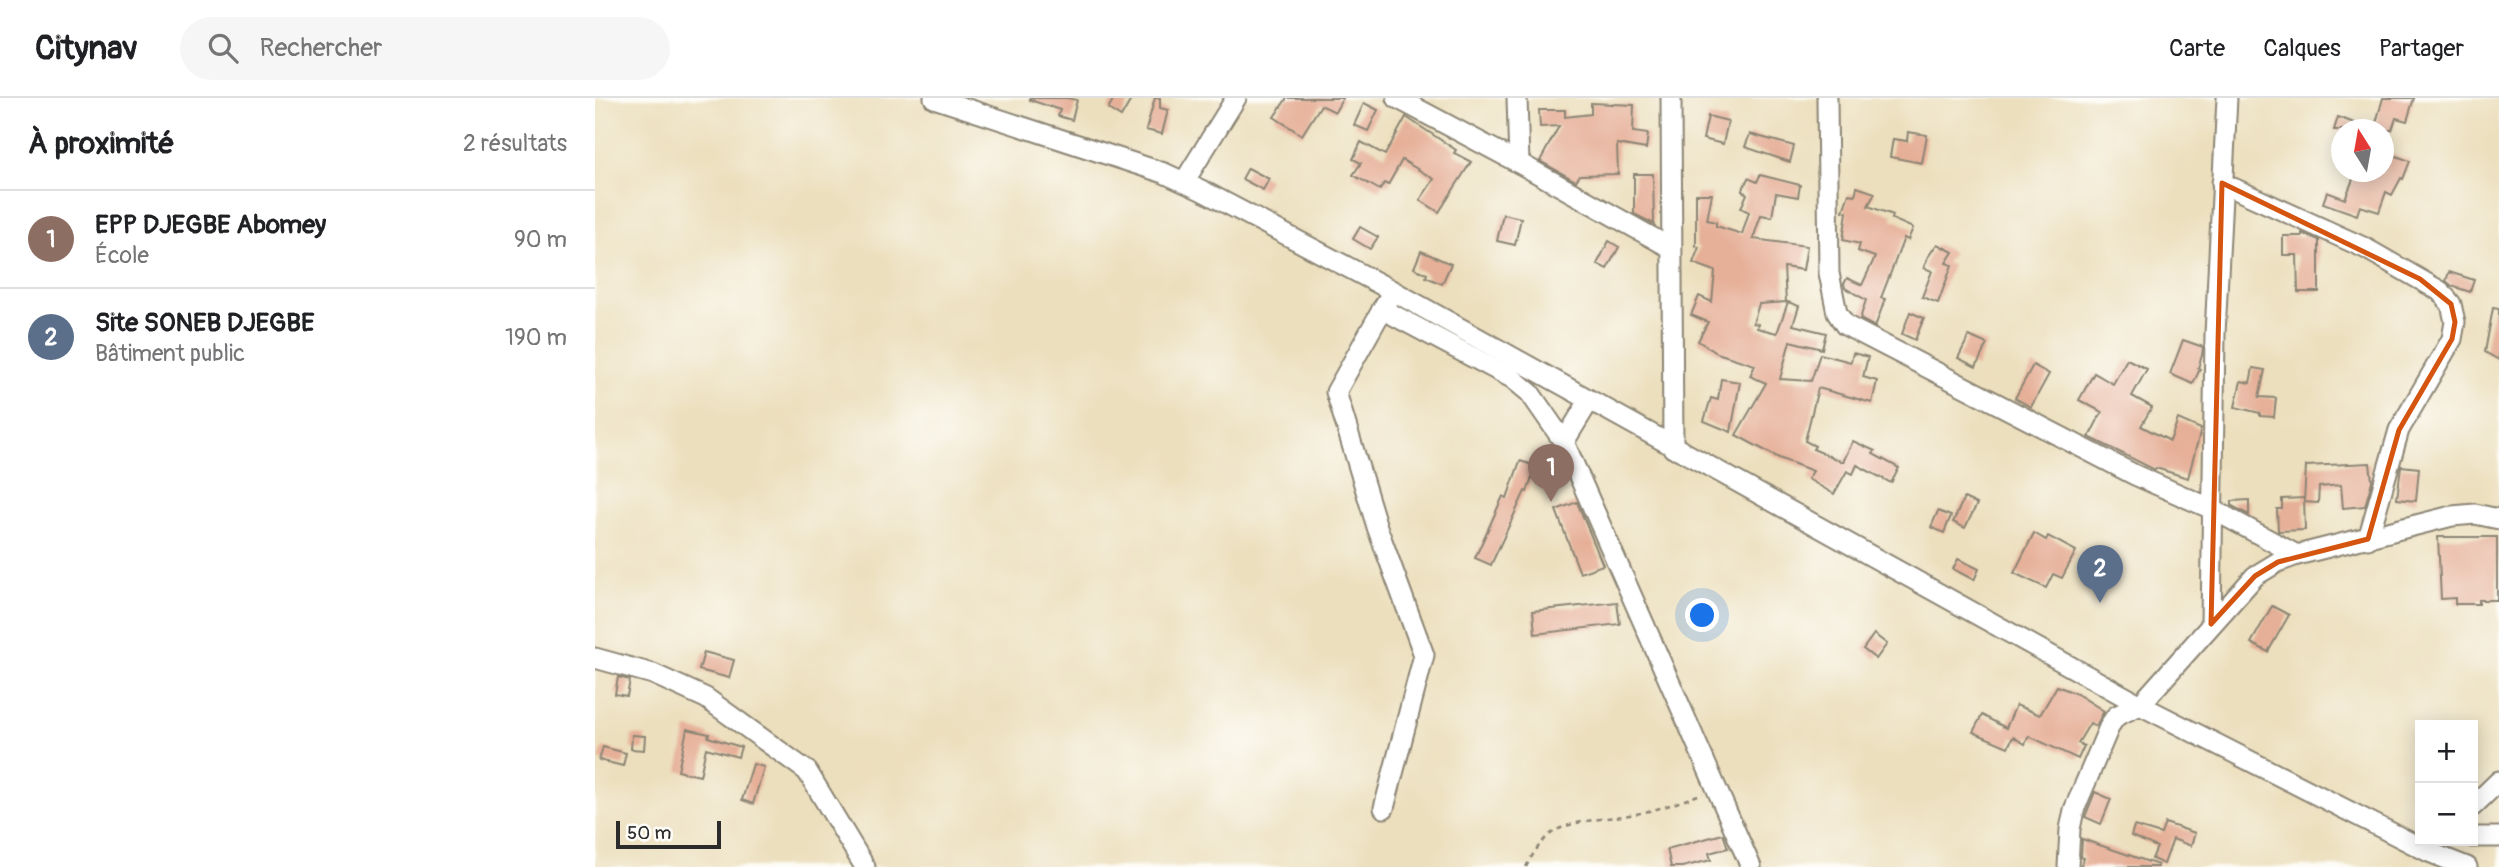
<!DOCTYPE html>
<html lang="fr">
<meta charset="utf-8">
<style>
:root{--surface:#fff;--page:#f6f6f6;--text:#202124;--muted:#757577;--line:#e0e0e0;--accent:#b5179e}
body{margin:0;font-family:Pangolin,sans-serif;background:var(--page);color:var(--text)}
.controls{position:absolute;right:21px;bottom:21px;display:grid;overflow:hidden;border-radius:0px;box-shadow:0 4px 18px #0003}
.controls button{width:63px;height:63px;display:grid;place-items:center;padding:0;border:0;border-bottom:2px solid var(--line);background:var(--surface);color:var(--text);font:35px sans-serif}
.compass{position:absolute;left:1736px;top:21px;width:63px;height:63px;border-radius:50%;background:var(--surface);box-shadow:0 4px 18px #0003;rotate:349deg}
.scale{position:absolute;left:21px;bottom:18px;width:105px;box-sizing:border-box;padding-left:7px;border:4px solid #2b2b2b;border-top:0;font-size:19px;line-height:24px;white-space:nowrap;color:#2b2b2b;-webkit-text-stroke:5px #fdfcf7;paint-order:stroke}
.you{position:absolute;left:1108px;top:518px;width:24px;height:24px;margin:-18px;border:5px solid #fff;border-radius:50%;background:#1a73e8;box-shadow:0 0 0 10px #1a73e833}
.badge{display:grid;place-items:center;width:46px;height:46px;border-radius:50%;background:var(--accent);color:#fff;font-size:23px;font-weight:700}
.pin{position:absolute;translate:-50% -58px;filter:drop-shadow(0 2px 4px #0008)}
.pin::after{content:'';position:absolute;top:37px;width:24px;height:21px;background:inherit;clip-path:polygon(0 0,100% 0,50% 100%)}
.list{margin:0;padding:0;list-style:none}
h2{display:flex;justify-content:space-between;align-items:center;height:91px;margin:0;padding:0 28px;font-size:30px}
h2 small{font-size:23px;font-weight:400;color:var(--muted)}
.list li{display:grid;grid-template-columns:46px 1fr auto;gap:21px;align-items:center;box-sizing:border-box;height:98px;padding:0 28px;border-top:2px solid var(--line)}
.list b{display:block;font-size:26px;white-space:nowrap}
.list p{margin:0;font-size:23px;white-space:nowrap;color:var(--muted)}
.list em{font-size:23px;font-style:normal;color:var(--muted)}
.icon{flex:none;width:38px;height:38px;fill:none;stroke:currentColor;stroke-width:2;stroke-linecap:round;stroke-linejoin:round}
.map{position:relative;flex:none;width:1904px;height:769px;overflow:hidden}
header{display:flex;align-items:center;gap:42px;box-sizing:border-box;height:98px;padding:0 35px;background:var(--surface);border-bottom:2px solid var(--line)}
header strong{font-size:33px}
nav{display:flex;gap:38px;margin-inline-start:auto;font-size:24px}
.search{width:490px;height:63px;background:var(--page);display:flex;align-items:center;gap:18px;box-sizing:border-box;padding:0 24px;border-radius:38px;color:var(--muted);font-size:26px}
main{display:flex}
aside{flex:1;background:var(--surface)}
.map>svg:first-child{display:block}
</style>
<header>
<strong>Citynav</strong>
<div class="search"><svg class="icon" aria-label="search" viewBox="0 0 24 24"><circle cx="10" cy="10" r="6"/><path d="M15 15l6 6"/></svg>Rechercher</div>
<nav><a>Carte</a><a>Calques</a><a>Partager</a></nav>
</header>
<main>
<aside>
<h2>À proximité<small>2 résultats</small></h2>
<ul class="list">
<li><span class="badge" style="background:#8d6e63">1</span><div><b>EPP DJEGBE Abomey</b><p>École</p></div><em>90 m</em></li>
<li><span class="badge" style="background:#5c6f8a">2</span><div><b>Site SONEB DJEGBE</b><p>Bâtiment public</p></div><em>190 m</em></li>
</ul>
</aside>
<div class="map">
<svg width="1904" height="769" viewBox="0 0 1904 769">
<rect width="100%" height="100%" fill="#fdfcf7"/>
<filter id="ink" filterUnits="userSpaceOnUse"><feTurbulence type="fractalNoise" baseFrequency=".0143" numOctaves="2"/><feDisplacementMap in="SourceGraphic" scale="14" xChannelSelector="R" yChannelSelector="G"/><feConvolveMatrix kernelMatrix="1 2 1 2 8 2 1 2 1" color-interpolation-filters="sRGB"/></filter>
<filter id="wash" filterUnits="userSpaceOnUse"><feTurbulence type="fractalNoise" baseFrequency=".00686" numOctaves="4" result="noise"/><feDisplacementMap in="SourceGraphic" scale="28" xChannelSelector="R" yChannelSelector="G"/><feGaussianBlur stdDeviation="1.57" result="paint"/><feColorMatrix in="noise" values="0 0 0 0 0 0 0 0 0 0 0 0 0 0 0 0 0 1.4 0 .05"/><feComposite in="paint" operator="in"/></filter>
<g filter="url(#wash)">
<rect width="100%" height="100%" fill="#ecdfbd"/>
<g id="blocks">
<g fill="#e6af97">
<path d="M435,0H472L482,2L477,22L463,18L465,12L435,2Z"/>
<path d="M519,0H537L526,19L513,11Z"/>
<path d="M560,0H565V10L573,12L567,36L551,32Z"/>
<path d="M692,0H748L740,14L726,7L707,37L679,19Z"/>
<path d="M1788,0H1819L1812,23L1801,20L1797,32H1779Z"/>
<path d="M769,5L783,12L773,33L759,27Z"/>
<path d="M996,5L1039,7L1038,34L1053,36L1051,51L1022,46L1023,76L985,77L981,83L945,63L964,28L945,29L944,12H970V19L996,16Z"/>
<path d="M1113,18L1133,23L1128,46L1108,41Z"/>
<path d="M811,19L861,52L859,55L876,64L844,114L825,102L839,81L807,62L793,87L789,85L785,92L758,77L766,65L758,61L766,44L790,57Z"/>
<path d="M1743,19L1773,30V32H1739Z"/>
<path d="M1313,34L1332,37L1327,65L1295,59L1298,41L1312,43Z"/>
<path d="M1155,36L1199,48L1195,64L1150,49Z"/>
<path d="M1788,53L1815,63L1808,81L1806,80L1797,97L1791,94L1784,114L1765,108L1762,117L1728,105L1732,94L1750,101L1761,74H1788Z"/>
<path d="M653,70L674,81L668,92L647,81Z"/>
<path d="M1039,76H1058L1059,126L1039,116Z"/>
<path d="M1165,77L1205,87L1203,99L1181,95L1177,119L1166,117L1158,141L1212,148L1208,172L1189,169L1191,204L1164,206L1158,225L1163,226L1162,230L1182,235L1193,204L1204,208L1198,227L1231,235L1227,251L1195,243L1185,281L1216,283L1225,256L1256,264L1258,255L1273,259L1268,279L1282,283L1277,305L1223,290L1210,343L1220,348L1218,351L1248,364L1258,343L1280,353L1278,356L1304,370L1296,385L1262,367L1258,376L1252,373L1239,396L1213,381L1218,373L1184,360L1141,337L1171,285L1155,278L1160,267L1122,255L1103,243L1113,224L1096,217L1104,198L1117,204L1120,173L1098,165L1104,149L1101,148V96H1117L1112,122L1121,124V128L1147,136L1154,114L1146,110L1152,96L1147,93L1153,80L1162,84Z"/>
<path d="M1262,89L1280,95L1273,108L1298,117L1297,121L1318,130L1313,142L1309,140L1286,200L1290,201L1280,229L1265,221L1271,202L1250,190L1249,186L1252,180L1267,187L1280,159L1263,153L1265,146L1248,142L1252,114L1248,113L1254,96L1260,97Z"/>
<path d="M908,116L926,120L920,147L902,143Z"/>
<path d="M765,129L783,139L775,151L758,141Z"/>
<path d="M1707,135L1724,142V194H1703L1702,157H1688V138H1707Z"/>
<path d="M1014,143L1024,149L1012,171L1002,166Z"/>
<path d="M1342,146L1358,154L1351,165L1357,167L1343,205L1327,199L1337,173L1329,170L1333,159Z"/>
<path d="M826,153L856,166L847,186L831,179L832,176L819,170Z"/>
<path d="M1854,174L1879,182L1875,194L1857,188L1851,183Z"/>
<path d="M1898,210L1904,211V262L1890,254Z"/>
<path d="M1315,214L1329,220L1320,242L1307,236Z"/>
<path d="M1374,238L1392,246L1381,269L1363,260Z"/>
<path d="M1588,242L1608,249L1607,257L1603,270L1605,271L1598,286L1575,276Z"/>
<path d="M1532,261L1552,271L1537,298L1557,309L1546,328L1575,343L1583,321L1606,331L1593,380L1561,370L1560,372L1494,339L1507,314L1484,302L1499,275L1518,286Z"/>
<path d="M1438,267L1454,276L1436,309L1420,300Z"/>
<path d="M1658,270L1670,272L1664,299L1681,300L1679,319L1665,318V315L1640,309L1646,283L1655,285Z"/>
<path d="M1126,281L1145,284L1136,334L1109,323L1116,300L1123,302Z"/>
<path d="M925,363L941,368L932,394L930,393L896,467L880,460L908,398L912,400Z"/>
<path d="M1775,365L1777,383L1770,408L1748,410L1746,387L1724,389L1723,405L1709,404L1711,368Z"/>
<path d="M1806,368L1824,370L1821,403L1802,401Z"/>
<path d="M1369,400L1382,406L1370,430L1358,424Z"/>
<path d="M1709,400L1710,432L1683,433L1682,411H1687V401Z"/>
<path d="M1654,402V417L1637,408V403Z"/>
<path d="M982,404L1008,467L985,475L961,412Z"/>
<path d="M1343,413L1356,418L1349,435L1336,429Z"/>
<path d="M1439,435L1451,442L1453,438L1481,453L1467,480L1458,476L1451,490L1419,475Z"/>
<path d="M1843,439H1902V502H1884V506H1860V500L1846,501Z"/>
<path d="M1363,461L1384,471L1379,482L1358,471Z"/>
<path d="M1022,504L1025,526L940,536L938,513Z"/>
<path d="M1677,508L1694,517L1673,554L1656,545Z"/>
<path d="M1279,536L1292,546L1281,561L1268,551Z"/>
<path d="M109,554L139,562L134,580L104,572Z"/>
<path d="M23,579L35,582L32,598L20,596Z"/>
<path d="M1462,588L1482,596L1509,613L1501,628L1495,625L1483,645L1489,648L1483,661L1434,638L1430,646L1418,639L1413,649L1378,634L1387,617L1411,630L1421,607L1445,617Z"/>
<path d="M92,631L114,636L113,639L146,649L143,659L111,650L105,678L83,673Z"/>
<path d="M37,637L50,638L49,652L36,651Z"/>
<path d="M8,649L31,655L28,668L4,662Z"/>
<path d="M158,666L169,669L158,706L147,702Z"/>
<path d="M1500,694L1516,701L1506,726L1490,719Z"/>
<path d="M1570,725L1600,735L1596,748L1578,741L1569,766L1557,761L1562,749L1536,738L1539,728L1566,736Z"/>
<path d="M1128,736L1133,750L1114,755L1116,762L1087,769H1076L1072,751Z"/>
<path d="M1487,741L1563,767V769H1485L1489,760L1486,759Z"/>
</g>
</g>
</g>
<g filter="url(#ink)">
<use href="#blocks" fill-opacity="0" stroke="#8c8574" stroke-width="2"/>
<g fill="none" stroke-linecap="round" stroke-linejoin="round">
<g stroke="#8c8574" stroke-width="23">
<g id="minor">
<path d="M339,0L569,75L606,92L798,193L1545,607L1834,754L1872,769"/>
<path d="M802,0L924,65L1076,150"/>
<path d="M922,0L924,65"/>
<path d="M1076,0L1078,350"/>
<path d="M1232,0L1234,175L1242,215L1250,227L1540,377L1617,411L1702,457"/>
<path d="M589,84L641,0"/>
<path d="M1627,85L1770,150L1845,193L1856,206L1860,224L1857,241L1804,332L1773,441"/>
<path d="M787,211L917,280L935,295L969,344L1156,769"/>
<path d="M969,344L994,303"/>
<path d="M1616,526L1620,236L1632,0"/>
<path d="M0,560L58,576L111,600L212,673L270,769"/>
<path d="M1878,708L1904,683"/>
<path d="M789,710L829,557L782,429L741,294L792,203"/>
<path d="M1878,739H1904"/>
<path d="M1473,769L1475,731L1479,712L1515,627L1521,618L1545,607L1660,478L1683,464L1702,457L1857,418L1880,416L1904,421"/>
</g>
</g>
<path stroke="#8c8574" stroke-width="2.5" stroke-dasharray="5 5" stroke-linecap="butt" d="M931,769C937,757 946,743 957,735C974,722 1019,720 1041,716C1064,711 1086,704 1108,695"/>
<use href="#minor" stroke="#fff" stroke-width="19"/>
</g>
</g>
<path fill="none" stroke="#d5540f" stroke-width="5" stroke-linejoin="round" d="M1627,85L1825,181L1856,206L1860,224L1857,241L1804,332L1773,441L1683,464L1660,478L1616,526Z"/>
</svg>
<div class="controls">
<button>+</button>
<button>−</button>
</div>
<svg class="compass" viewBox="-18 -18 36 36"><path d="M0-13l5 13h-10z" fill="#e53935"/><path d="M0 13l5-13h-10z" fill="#757577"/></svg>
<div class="scale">50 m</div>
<div class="you"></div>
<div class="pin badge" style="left:956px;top:404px;background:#8d6e63">1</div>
<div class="pin badge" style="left:1505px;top:505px;background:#5c6f8a">2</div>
</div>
</main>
